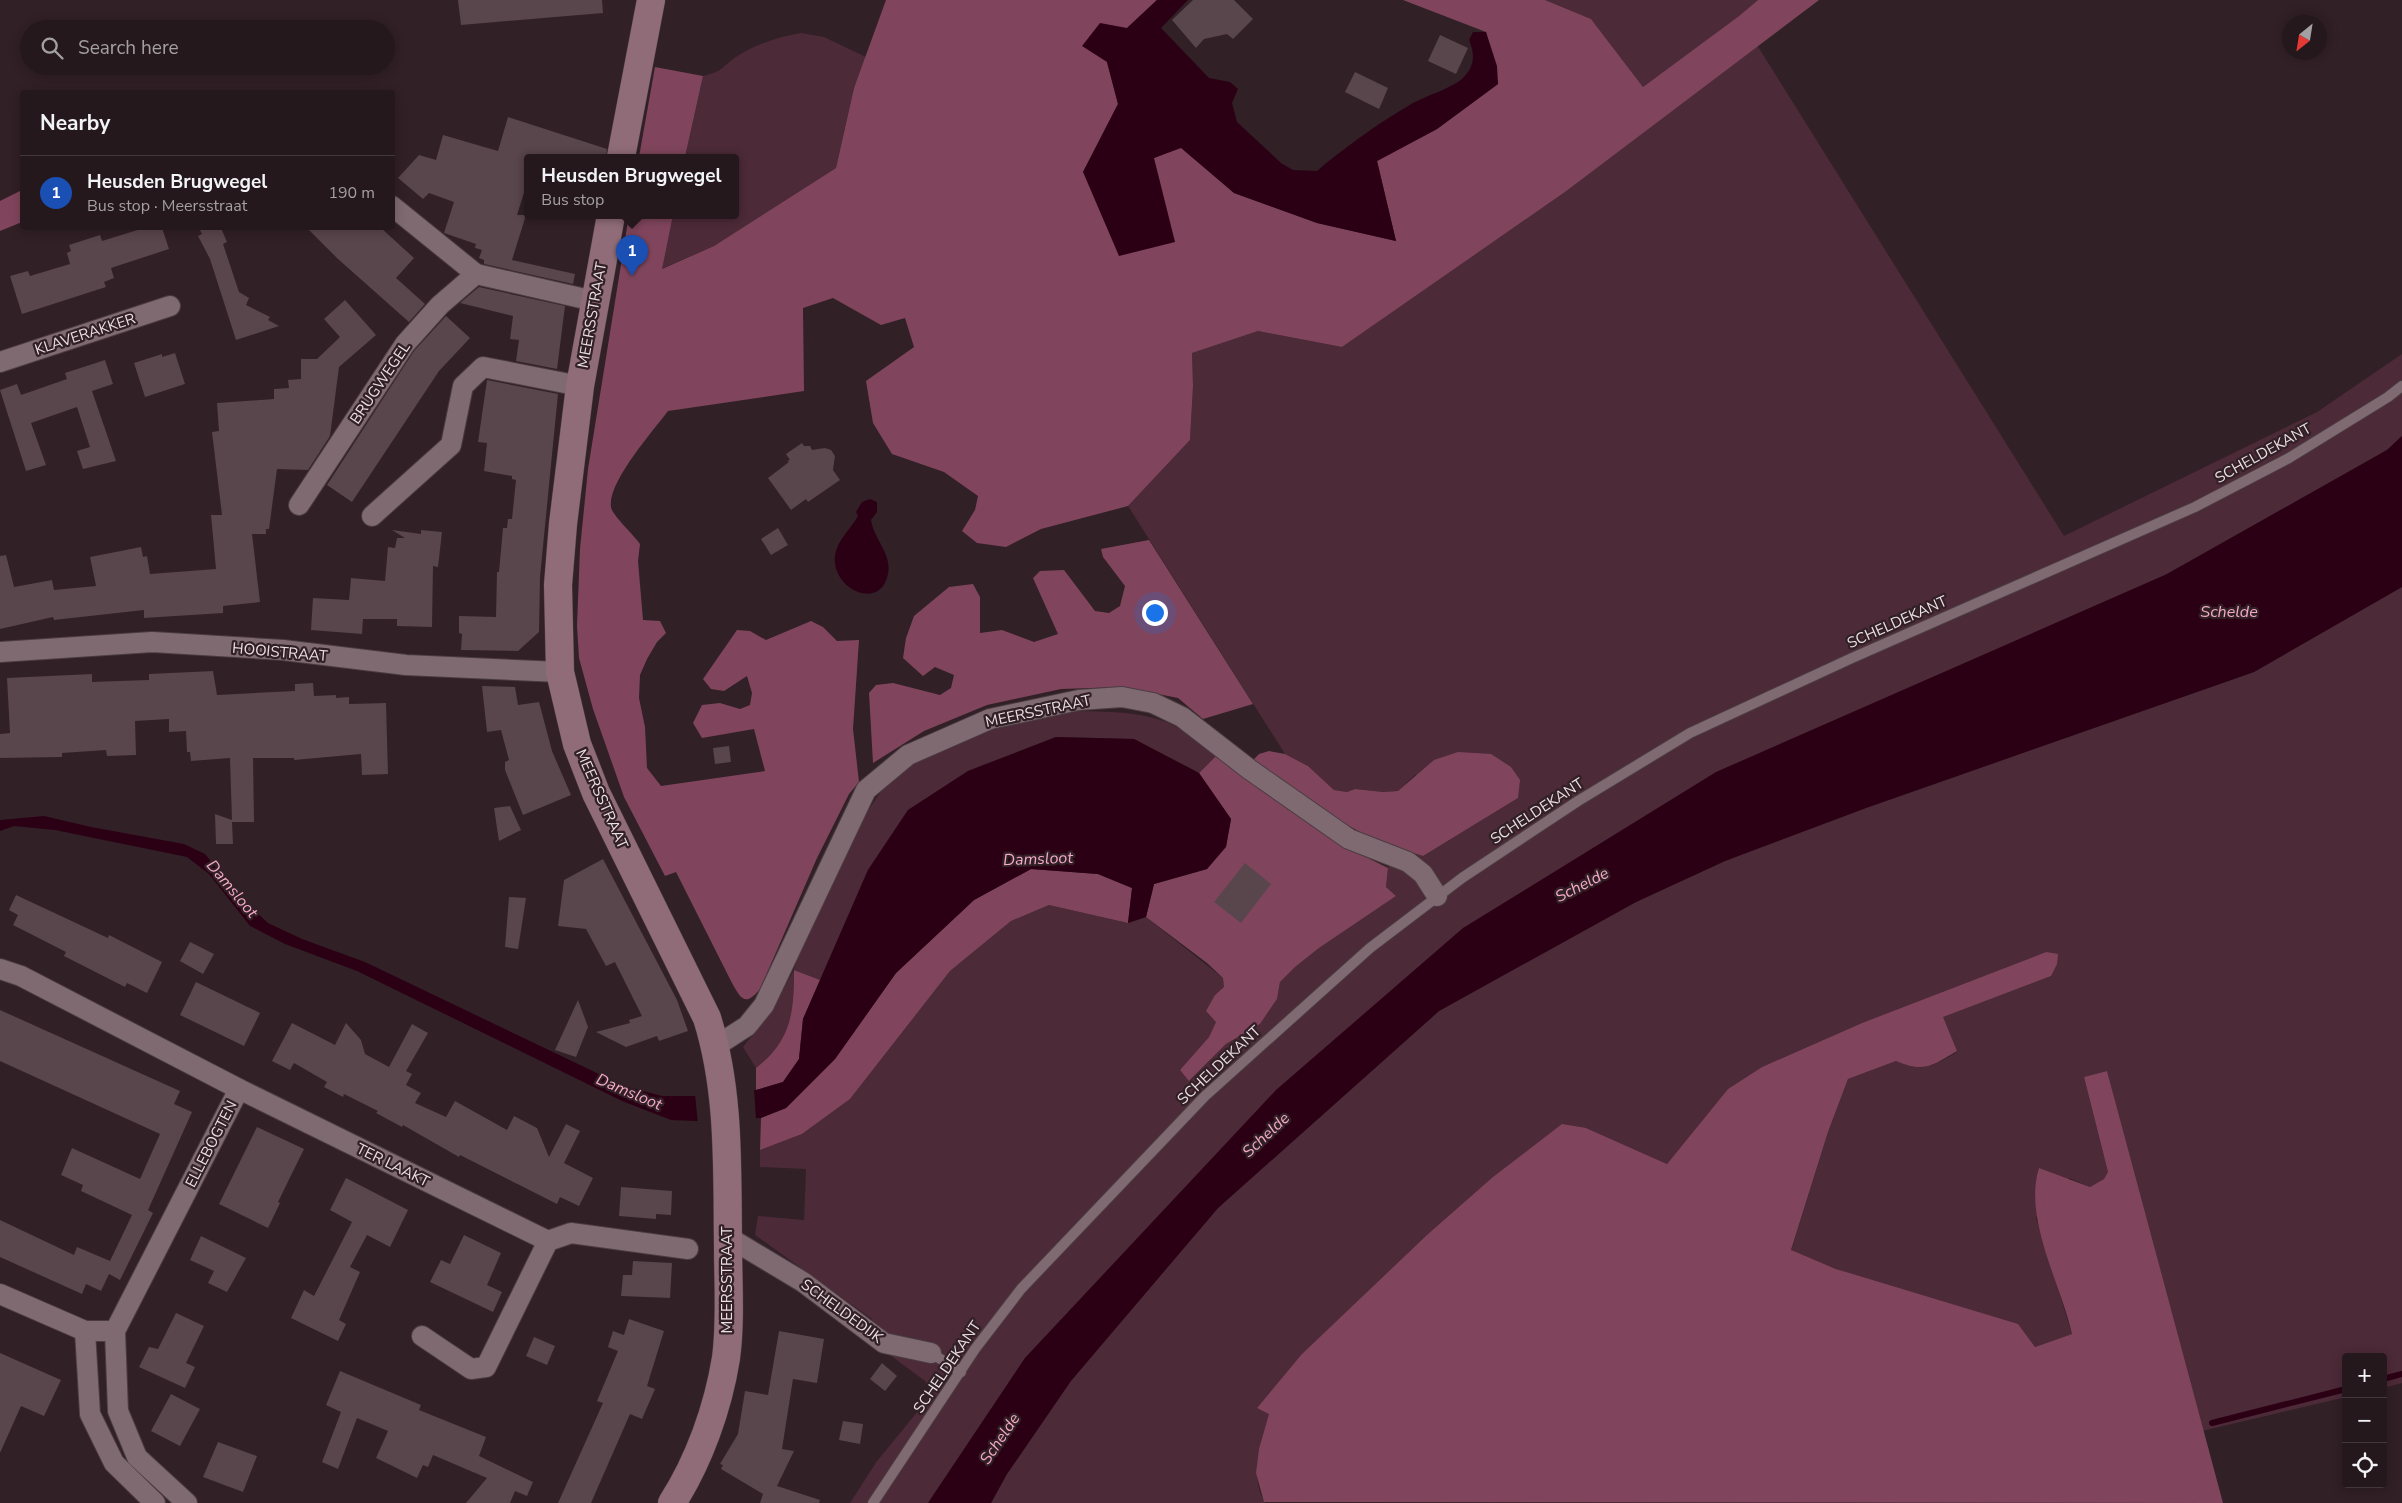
<!DOCTYPE html>
<meta charset="utf-8">
<style>
:root{--surface:#25181c;--page:#2d2125;--text:#f1f3f6;--muted:#a3a0a3;--line:#42373b;--accent:#52cbd9}
body{margin:0;font-family:"Nunito Sans",sans-serif;background:var(--page);color:var(--text)}
.controls{position:absolute;right:15px;bottom:15px;display:grid;overflow:hidden;border-radius:5px;box-shadow:0 2px 12px #0003}
.controls button{width:45px;height:45px;display:grid;place-items:center;padding:0;border:0;border-bottom:1px solid var(--line);background:var(--surface);color:var(--text);font:25px sans-serif}
.compass{position:absolute;left:2282px;top:15px;width:45px;height:45px;border-radius:50%;background:var(--surface);box-shadow:0 2px 12px #0003;rotate:210deg}
.you{position:absolute;left:1154px;top:612px;width:18px;height:18px;margin:-12px;border:4px solid #fff;border-radius:50%;background:#1a73e8;box-shadow:0 0 0 8px #1a73e833}
.badge{display:grid;place-items:center;width:32px;height:32px;border-radius:50%;background:var(--accent);color:#fff;font-size:16px;font-weight:700}
.pin{position:absolute;translate:-50% -41px;filter:drop-shadow(0 1px 2px #0008)}
.pin::after{content:'';position:absolute;top:26px;width:18px;height:15px;background:inherit;clip-path:polygon(0 0,100% 0,50% 100%)}
.popup{position:absolute;left:524px;top:154px;width:215px;height:65px;box-sizing:border-box;display:grid;place-content:center;border-radius:5px;background:var(--surface);filter:drop-shadow(0 1px 4px #0005);font-size:16px;white-space:nowrap;color:var(--muted)}
.popup b{font-size:19px;color:var(--text)}
.popup::after{content:'';position:absolute;left:50%;top:100%;margin-left:-10px;border:10px solid transparent;border-top-color:var(--surface)}
.list{margin:0;padding:0;list-style:none}
h2{display:flex;justify-content:space-between;align-items:center;height:65px;margin:0;padding:0 20px;font-size:21px}
h2 small{font-size:16px;font-weight:400;color:var(--muted)}
.list li{display:grid;grid-template-columns:32px 1fr auto;gap:15px;align-items:center;box-sizing:border-box;height:75px;padding:0 20px;border-top:1px solid var(--line)}
.list b{display:block;font-size:19px;white-space:nowrap}
.list p{margin:0;font-size:16px;white-space:nowrap;color:var(--muted)}
.list em{font-size:16px;font-style:normal;color:var(--muted)}
.icon{flex:none;width:28px;height:28px;fill:none;stroke:currentColor;stroke-width:2;stroke-linecap:round;stroke-linejoin:round}
.map{position:relative;flex:none;width:2402px;height:1503px;overflow:hidden}
.search{position:absolute;background:var(--surface);box-shadow:0 2px 12px #0003;left:20px;top:20px;width:375px;height:55px;display:flex;align-items:center;gap:12px;box-sizing:border-box;padding:0 18px;border-radius:28px;color:var(--muted);font-size:19px}
.panel{position:absolute;background:var(--surface);box-shadow:0 2px 12px #0003;left:20px;top:90px;width:375px;height:140px;border-radius:5px}
.map>svg:first-child{display:block}
</style>
<div class="map">
<svg width="2402" height="1503" viewBox="0 0 2402 1503">
<rect width="100%" height="100%" fill="#312026"/>
<g fill="#4c2a37">
<path d="M1545,0H1758L1739,16L1643,87L1591,19Z"/>
<path d="M801,33L824,37L866,57L854,88L836,168L714,246L661,269L673,215H736V157H685L703,76C724,71 720,68 736,57C756,44 778,37 801,33Z"/>
<path d="M1757,45L2064,536L2317,412L2402,354V436L2387,450L2167,574L1276,1091L1025,1358L928,1503H850L877,1461L923,1405L931,1392L925,1381L879,1347L872,1319L755,1235L758,1216L804,1220L806,1169L760,1167V1150L802,1134L850,1099L950,971L1011,921L1049,905L1128,923L1146,917L1223,978L1225,987L1215,995L1216,1022L1209,1037L1180,1070L1190,1081L1226,1044L1260,1024L1277,999L1280,982L1295,967L1319,948L1396,896L1386,887L1388,868L1397,848L1423,856L1518,798L1415,775L1398,791L1383,792L1355,789L1347,792L1334,790L1308,766L1285,754L1128,506L1190,440L1193,386L1192,353L1258,331L1342,347L1565,192Z"/>
<path d="M2402,587V1383L2383,1388V1357H2346V1397L2202,1431L2107,1071L2084,1077L2108,1172L2104,1179L2090,1187L2069,1178L2036,1218L2072,1334L2035,1347L1791,1251L1828,1132L1848,1079L1896,1061C1923,1073 1933,1066 1957,1052L1942,1017L2051,976L2046,952L1862,1023L1762,1067L1728,1089L1667,1164L1586,1128L1301,1355L1257,1408L1270,1413C1261,1442 1249,1475 1265,1503H991L1007,1474L1070,1381L1218,1208L1439,1011L1636,902L1725,861L1866,808L2254,672Z"/>
<path d="M1080,711C1113,712 1152,711 1182,730C1194,737 1204,747 1216,756L1199,773L1134,739L1056,737L968,771L908,810L868,870L820,980L794,970C794,1013 791,1041 756,1068L743,1047L772,1009L794,970L801,947L861,821L882,790L911,766L937,750L984,730Z"/>
</g>
<g fill="#80455c">
<path d="M886,0H1157L1127,28L1107,62L1118,104L1083,172L1154,158L1181,147L1234,193L1317,223L1396,241L1377,161L1437,129L1498,84L1486,32L1403,0H1545L1591,19L1643,87L1739,16L1758,0H1819L1565,192L1342,347L1258,331L1192,353L1193,386L1190,440L1128,506L1041,529L1006,547L977,543L962,531L975,510L978,496L944,472L892,454L873,423L866,381L914,347L905,318L881,325L833,298L803,308L804,391L668,411C653,431 607,483 611,507C612,515 634,535 640,544L638,561L643,620L660,621L666,633L657,642L647,659L640,675L639,698L645,727L647,768L661,786L765,771L754,729L702,738L693,723L702,705L720,703L740,709L750,705L752,693L747,676L724,691L711,689L703,679L737,630L750,631L766,640L811,621L823,627L837,641L859,640L853,729L859,782L849,794L817,858L760,989C745,1007 741,999 732,983L676,872L665,876L624,797L593,709L579,658L577,626L580,549L588,469L629,215H673L662,269L714,246L836,168L854,88Z"/>
<path d="M655,67L703,76L685,157H639Z"/>
<path d="M22,190V222L0,231V201Z"/>
<path d="M1149,540L1253,704L1203,719L1178,698L1123,687L1061,689L987,705L924,731L873,763L869,693L876,685L893,683L940,695L951,688L954,675L935,667L923,676L903,658L906,638L914,616L949,587L973,584L980,597V633L1002,630L1034,642L1058,634L1033,578L1040,571L1064,570L1095,611L1109,613L1120,606L1125,586L1103,557L1101,549Z"/>
<path d="M1269,751L1285,754L1308,766L1334,790L1347,792L1355,789L1383,792L1398,791L1434,760L1458,752L1491,754L1511,767L1520,780L1518,798L1423,856L1378,842L1340,821L1252,761L1259,754Z"/>
<path d="M1216,756C1271,797 1326,838 1388,868L1386,887L1396,896L1319,948L1295,967L1280,982L1277,999L1260,1024L1226,1044L1189,1081L1180,1070L1209,1037L1216,1022L1206,1011L1215,995L1224,987L1223,978L1207,963L1146,917L1154,884L1207,869L1226,846L1231,819L1199,773Z"/>
<path d="M1031,869L1098,874L1132,888L1128,923L1049,905L1011,921L950,971L850,1099L802,1134L760,1150L761,1118L786,1108L835,1059L896,973L974,900Z"/>
<path d="M2046,952L2058,954L2057,964L2051,976L1943,1017L1957,1051C1932,1066 1924,1073 1896,1061L1848,1079L1828,1132L1791,1250L1836,1269L2018,1324L2035,1347L2072,1334C2061,1284 2023,1219 2039,1168L2090,1187L2104,1179L2108,1172L2084,1077L2107,1071L2223,1503L1264,1502L1256,1473L1259,1449L1269,1414L1257,1408L1301,1355L1427,1235L1493,1177L1562,1124L1586,1128L1667,1164L1728,1089L1762,1067L1862,1023Z"/>
<path d="M794,970L820,980L803,1019L799,1059L783,1082L756,1090V1068C791,1041 794,1013 794,970Z"/>
</g>
<g fill="#2c0014">
<path d="M1157,0H1188L1161,28L1209,78L1230,82L1238,89L1232,103L1237,122L1281,163L1293,170L1317,171C1345,147 1376,125 1408,106C1422,97 1453,88 1463,78C1475,66 1475,54 1469,40L1473,32H1486L1497,66L1498,84L1437,129L1377,161L1396,241L1317,223L1234,193L1181,148L1154,158L1175,242L1119,256L1083,172L1118,104L1107,62L1082,46L1100,23L1127,28Z"/>
<path d="M2402,436V587L2254,672L1866,808L1725,861L1636,902L1439,1011L1218,1208L1071,1381L1007,1474L991,1503H928L1025,1358L1276,1090L1463,928L1716,772L2167,574L2387,450Z"/>
<path d="M870,499L877,502V512L871,520C874,540 892,553 888,574C880,615 823,585 837,548C841,537 852,527 858,516L856,512L862,502Z"/>
<path d="M1056,737L1134,739L1199,773L1231,819L1226,847L1207,869L1154,884L1146,917L1128,923L1132,888L1098,874L1031,869L974,900L896,973L835,1059L786,1108L761,1118L696,1121L671,1120L622,1101L357,971L285,944L250,926L209,874L187,857L55,830L14,826L0,831V820L44,816L91,827L184,844L205,854L242,899L268,923L302,939L365,962L624,1086L662,1096H693L756,1090L783,1082L799,1059L803,1019L868,870L908,810L968,771Z"/>
</g>
<path fill="#312026" d="M754,1088L756,1120L698,1124L695,1094Z"/>
<g fill="none" stroke-linecap="round" stroke-linejoin="round">
<g stroke="#2c0014" stroke-width="6">
<path d="M2383,1379L2402,1374"/>
<path d="M2212,1423L2346,1389"/>
</g>
</g>
<g fill="#59454c">
<path d="M458,0H602L603,13L461,25Z"/>
<path d="M1193,0H1234L1253,19L1233,39L1227,34L1204,39L1196,48L1172,20Z"/>
<path d="M1440,35L1468,48L1456,74L1428,61Z"/>
<path d="M1355,72L1388,88L1379,109L1345,92Z"/>
<path d="M508,117L607,149L606,157H528V180L517,215H526L512,260L575,274L573,284L484,264V260L479,258L482,250L475,248L476,244L444,233L454,202L429,193L423,199L398,178L419,155L436,160L443,135L498,151Z"/>
<path d="M144,228H162L169,249L111,268L114,278L104,282L106,287L22,314L10,276L28,271L30,276L70,264L67,253L71,251L69,245L100,235L102,241Z"/>
<path d="M199,228H221L227,242L223,244L239,292L249,298L246,305L270,317L268,320L279,326L236,340L210,259L198,236L202,234Z"/>
<path d="M307,228H381L414,258L396,278L425,304L409,322L338,259Z"/>
<path d="M479,287L565,306L557,369L516,361L519,340L510,339L513,316L460,303Z"/>
<path d="M345,300L376,335L339,367L330,436L308,470L277,469L269,529H266V534H252L260,602L223,606V613L144,618V610L54,620L53,617L0,629V556L6,555L14,587L52,580L54,590L96,586L90,557L141,547L143,557L147,556L150,574L216,569L211,515H222L212,432L219,431L217,403L274,399V389L289,388L288,380L301,379V359H317L340,337L324,319Z"/>
<path d="M446,316L470,338L439,371L352,502L327,485L414,351Z"/>
<path d="M175,353L185,384L145,397L134,363L162,354V357Z"/>
<path d="M105,360L113,384L92,391L116,461L83,469L77,451L90,447L77,407L31,423L46,465L26,471L0,390L17,384L21,395L67,379L65,373Z"/>
<path d="M487,380L558,394L540,577L539,632L518,651L461,650L462,634L459,633V616L496,617L497,572H499L503,528H507L508,519H512L516,480L512,479V476L484,471L487,443L478,442Z"/>
<path d="M802,443L804,446H810L812,450L825,448L831,450L835,456L833,470L840,480L808,502L806,499L791,510L768,478L789,462L787,461L790,460L786,454Z"/>
<path d="M778,528L788,545L771,555L761,539Z"/>
<path d="M392,530L421,534V530L442,532L438,567L433,566L432,627L397,626V619H363L362,634L311,630L313,598L349,600L351,578L385,581L388,547L395,548L397,538H405Z"/>
<path d="M213,671L217,695L295,691V684L313,683L314,696L336,695V698L349,697V704L386,703L388,774L362,775L361,754L294,760V758H253L254,822H232L233,844H216L215,814L232,820L230,758L191,761L190,752H187L186,731L169,732V719L135,721L136,755L107,756L106,750L62,753V757L0,758V734L10,733L7,678L92,674V682L119,681L149,680V674Z"/>
<path d="M482,686L515,687L518,705L539,702L552,751L571,795L523,815L505,770V762L509,760L501,730L487,732Z"/>
<path d="M729,746L731,762L715,764L713,748Z"/>
<path d="M510,806L521,830L499,841L494,808Z"/>
<path d="M603,859L677,1000L688,1031L659,1041L657,1036L626,1047L596,1032L630,1023L629,1020L642,1016L615,962L606,966L586,929L558,926L564,880Z"/>
<path d="M1245,863L1271,884L1241,923L1214,902Z"/>
<path d="M16,895L108,938L109,935L162,962L147,993L127,983L125,987L64,956L66,952L13,925L18,915L9,910Z"/>
<path d="M509,897L526,898L518,949L505,947Z"/>
<path d="M190,942L214,954L203,974L180,961Z"/>
<path d="M196,982L260,1013L244,1046L180,1015Z"/>
<path d="M578,1000L588,1027L576,1057L555,1050Z"/>
<path d="M0,1010L180,1091L174,1104L192,1112L148,1210L153,1213L120,1280L109,1274L101,1291L86,1284L82,1294L0,1257V1220L74,1255L77,1247L110,1261L132,1215L81,1191L83,1185L61,1175L72,1148L140,1179L160,1134L0,1061Z"/>
<path d="M292,1023L335,1045L346,1023L361,1040L365,1054L389,1067L412,1024L428,1033L406,1071L412,1074L406,1085L421,1093L415,1103L446,1117L455,1101L507,1130L514,1116L537,1128L549,1157L566,1124L580,1131L564,1163L593,1178L579,1206L560,1197L557,1204L460,1155L459,1157L403,1125L402,1127L376,1113L378,1111L344,1094L343,1097L324,1087L327,1082L294,1063L290,1070L272,1061Z"/>
<path d="M257,1127L304,1149L278,1202L280,1203L268,1228L219,1204Z"/>
<path d="M346,1178L408,1210L390,1247L367,1235L350,1267L360,1272L339,1320L346,1324L338,1341L291,1318L304,1290L314,1296L352,1222L330,1210Z"/>
<path d="M621,1187L672,1191L671,1215L656,1214V1219L619,1216Z"/>
<path d="M464,1235L501,1253L487,1285L502,1292L493,1312L430,1282L441,1260L450,1264Z"/>
<path d="M201,1236L246,1258L227,1292L208,1283L214,1271L190,1260Z"/>
<path d="M633,1261L672,1263L670,1298L621,1296L623,1275H632Z"/>
<path d="M176,1313L204,1326L186,1363L195,1367L185,1388L139,1367L149,1347L158,1349Z"/>
<path d="M629,1319L664,1331L647,1386L655,1389L642,1419L630,1414L591,1503H558L603,1403L597,1401L618,1351L608,1347L613,1331L624,1335Z"/>
<path d="M779,1331L824,1339L817,1383L793,1379L782,1449L794,1451L777,1486L820,1500L819,1503H760L763,1494L721,1469L723,1465L720,1464L738,1434L745,1391L768,1395Z"/>
<path d="M534,1337L555,1346L547,1365L526,1356Z"/>
<path d="M0,1353L61,1380L44,1416L21,1406L0,1453Z"/>
<path d="M882,1363L897,1376L885,1391L870,1379Z"/>
<path d="M340,1371L421,1405L419,1410L486,1437L479,1456L533,1482L527,1496L515,1491L510,1503H466L487,1478L433,1455L428,1467L423,1465L417,1478L376,1458L388,1431L357,1418L338,1469L322,1462L341,1412L326,1405Z"/>
<path d="M171,1394L200,1409L180,1446L151,1431Z"/>
<path d="M843,1421L863,1424L860,1444L839,1440Z"/>
<path d="M218,1442L257,1456L243,1492L203,1477Z"/>
</g>
<g fill="none" stroke-linecap="round" stroke-linejoin="round">
<g stroke="#4b3c42" stroke-width="12">
<g id="lane">
<path d="M931,1353L961,1372"/>
<path d="M873,1503L975,1349L1021,1289L1205,1096L1370,948L1462,878L1578,801L1690,733L1852,658L2195,507L2289,458L2388,397L2402,386"/>
</g>
</g>
<g stroke="#4b3c42" stroke-width="22">
<g id="street">
<path d="M476,274L594,301"/>
<path d="M0,362L170,306"/>
<path d="M299,505L405,344L440,305L476,274L392,206"/>
<path d="M372,516L451,445L463,386L483,367L580,386"/>
<path d="M0,652L152,642L283,650L406,665L560,672"/>
<path d="M0,969L21,976L239,1089L115,1331L118,1411L137,1457L187,1503"/>
<path d="M716,1046L747,1026L764,1005L866,790L908,755L990,719L1079,700L1122,697L1153,703L1182,717L1249,769L1349,839L1408,862L1423,874L1437,896"/>
<path d="M239,1089L548,1241L486,1367L471,1369L422,1336"/>
<path d="M728,1237L803,1282L884,1343L931,1353"/>
<path d="M548,1241L571,1233L688,1249"/>
<path d="M0,1294L85,1331H115"/>
<path d="M85,1331L90,1414L114,1463L155,1503"/>
</g>
</g>
<g stroke="#4b3c42" stroke-width="29">
<g id="secondary">
<path d="M621,157L651,0"/>
<path d="M611,215L580,386L563,524L558,585L560,672L577,744L596,793L707,1018C730,1091 727,1168 728,1244C728,1281 731,1321 726,1358C718,1408 699,1461 672,1503"/>
</g>
</g>
<use href="#lane" stroke="#7f6a71" stroke-width="10"/>
<use href="#street" stroke="#7f6a71" stroke-width="20"/>
<use href="#secondary" stroke="#8f6c78" stroke-width="28"/>
</g>
<g text-anchor="middle" dominant-baseline="central" stroke-width="4.5" stroke-linejoin="round" paint-order="stroke">
<g font-size="15" fill="#ebdfe3" stroke="#312026">
<text transform="translate(592 315) rotate(-80)">MEERSSTRAAT</text>
<text transform="translate(85 334) rotate(-18)">KLAVERAKKER</text>
<text transform="translate(380 383) rotate(-56)">BRUGWEGEL</text>
<text transform="translate(2263 453) rotate(-29)">SCHELDEKANT</text>
<text transform="translate(1897 622) rotate(-24)">SCHELDEKANT</text>
<text transform="translate(280 652) rotate(5)">HOOISTRAAT</text>
<text transform="translate(1038 711) rotate(-12)">MEERSSTRAAT</text>
<text transform="translate(602 799) rotate(66)">MEERSSTRAAT</text>
<text transform="translate(1537 811) rotate(-33)">SCHELDEKANT</text>
<text transform="translate(1219 1065) rotate(-43)">SCHELDEKANT</text>
<text transform="translate(211 1144) rotate(-63)">ELLEBOGTEN</text>
<text transform="translate(393 1165) rotate(26)">TER LAAKT</text>
<text transform="translate(727 1280) rotate(-90)">MEERSSTRAAT</text>
<text transform="translate(842 1311) rotate(36)">SCHELDEDIJK</text>
<text transform="translate(947 1367) rotate(-56)">SCHELDEKANT</text>
</g>
<g font-size="16" font-style="italic" fill="#f5aac5" stroke="#312026">
<text x="2229" y="612">Schelde</text>
<text transform="translate(1038 859) rotate(-2)">Damsloot</text>
<text transform="translate(1582 885) rotate(-27)">Schelde</text>
<text transform="translate(232 889) rotate(50)">Damsloot</text>
<text transform="translate(629 1092) rotate(23)">Damsloot</text>
<text transform="translate(1266 1135) rotate(-43)">Schelde</text>
<text transform="translate(1000 1439) rotate(-56)">Schelde</text>
</g>
</g>
</svg>
<div class="controls">
<button>+</button>
<button>−</button>
<button><svg class="icon" aria-label="locate" viewBox="0 0 24 24"><circle cx="12" cy="12" r="6"/><path d="M12 2v4M12 18v4M2 12h4M18 12h4"/></svg></button>
</div>
<svg class="compass" viewBox="-18 -18 36 36"><path d="M0-13l5 13h-10z" fill="#e53935"/><path d="M0 13l5-13h-10z" fill="#a3a0a3"/></svg>
<div class="you"></div>
<div class="pin badge" style="left:632px;top:276px;background:#1a4fb4">1</div>
<div class="popup"><b>Heusden Brugwegel</b>Bus stop</div>
<div class="search"><svg class="icon" aria-label="search" viewBox="0 0 24 24"><circle cx="10" cy="10" r="6"/><path d="M15 15l6 6"/></svg>Search here</div>
<section class="panel">
<h2>Nearby<small></small></h2>
<ul class="list">
<li><span class="badge" style="background:#1a4fb4">1</span><div><b>Heusden Brugwegel</b><p>Bus stop · Meersstraat</p></div><em>190 m</em></li>
</ul>
</section>
</div>
